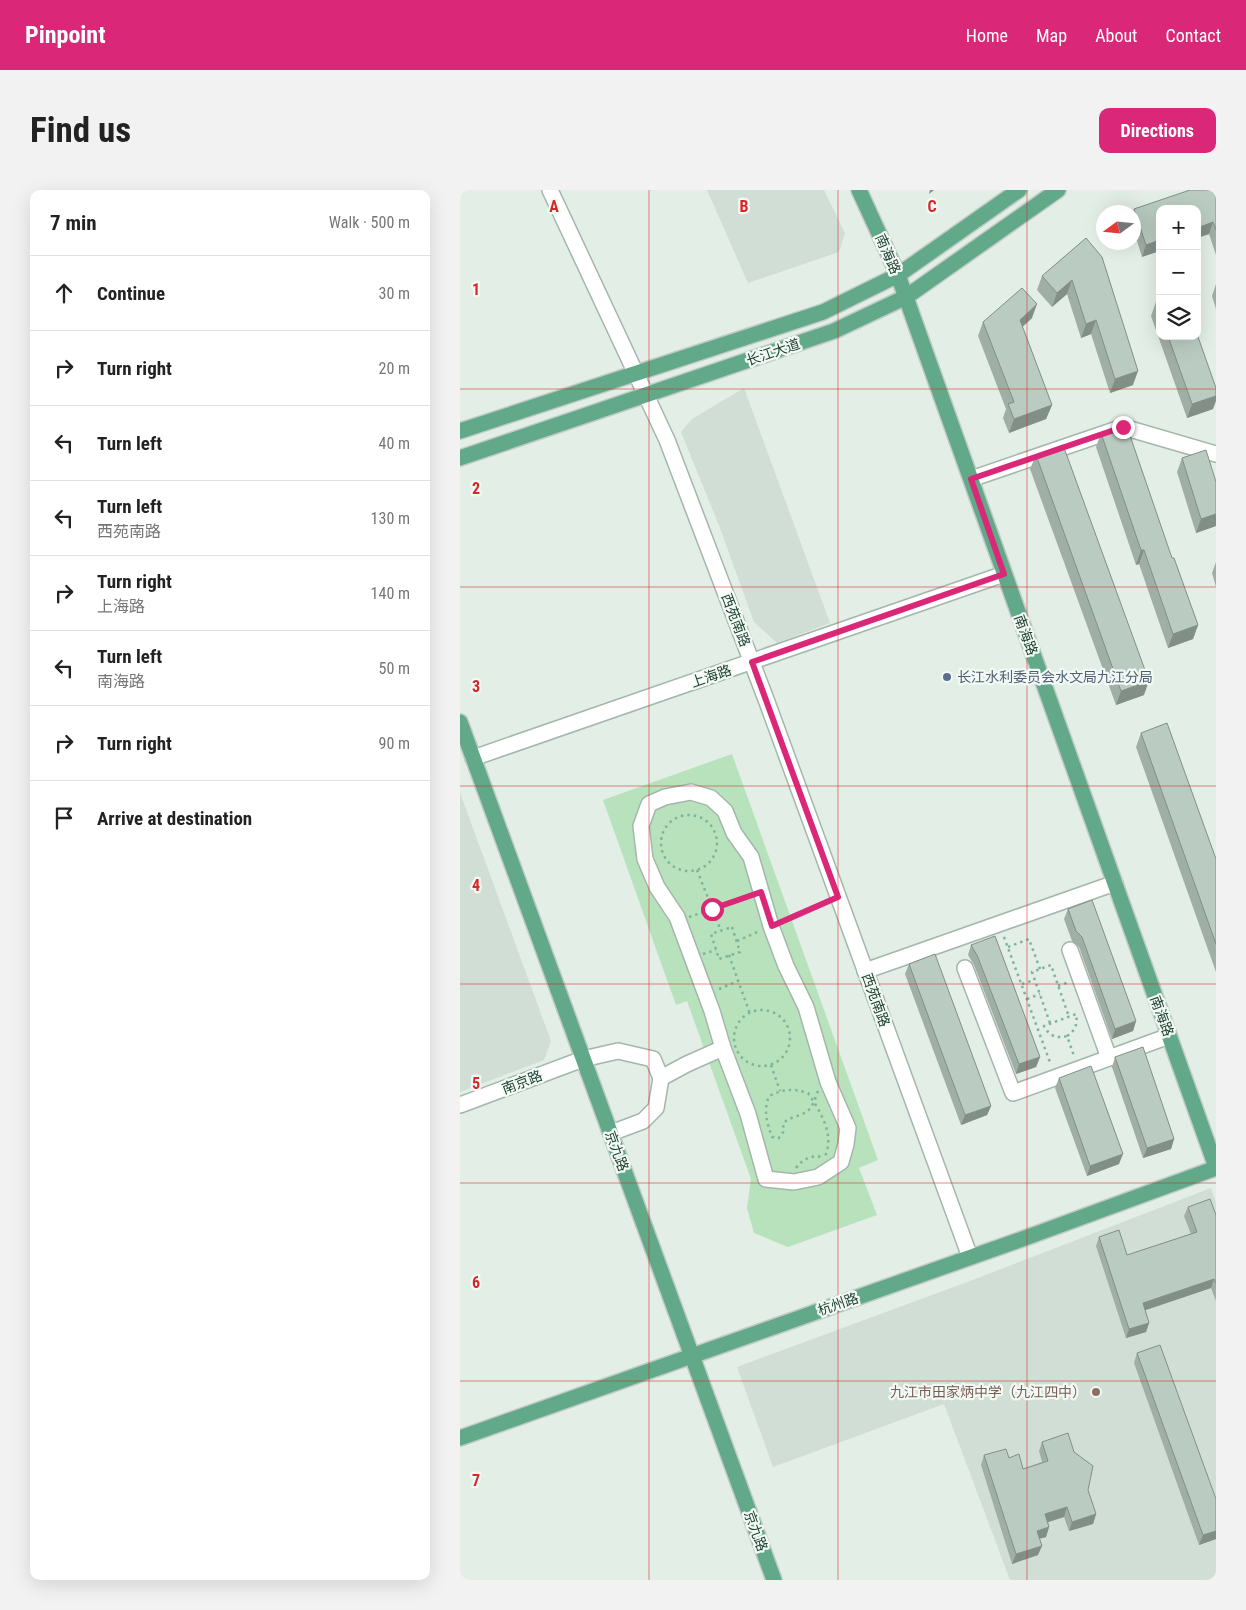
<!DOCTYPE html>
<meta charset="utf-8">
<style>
:root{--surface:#fff;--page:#f2f2f2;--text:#222;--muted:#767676;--line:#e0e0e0;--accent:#db2777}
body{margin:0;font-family:"Roboto Condensed","Noto Sans SC",sans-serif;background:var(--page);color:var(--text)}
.controls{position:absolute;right:15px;top:15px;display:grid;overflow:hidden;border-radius:10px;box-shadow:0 5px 20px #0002}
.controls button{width:45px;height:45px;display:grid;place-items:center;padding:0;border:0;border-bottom:1px solid var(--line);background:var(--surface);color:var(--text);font:25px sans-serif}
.compass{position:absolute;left:636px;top:15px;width:45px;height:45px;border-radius:50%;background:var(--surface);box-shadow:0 5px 20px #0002;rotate:255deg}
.stop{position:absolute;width:15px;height:15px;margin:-11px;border:4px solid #db2777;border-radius:50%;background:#fff}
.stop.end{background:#db2777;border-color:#fff;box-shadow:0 1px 5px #0008}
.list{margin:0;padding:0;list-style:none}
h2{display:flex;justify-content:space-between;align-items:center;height:65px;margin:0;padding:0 20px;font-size:21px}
h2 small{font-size:16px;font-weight:400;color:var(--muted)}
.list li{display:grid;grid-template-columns:32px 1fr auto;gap:15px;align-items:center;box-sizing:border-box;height:75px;padding:0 20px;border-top:1px solid var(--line)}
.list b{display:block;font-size:19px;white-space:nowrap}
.list p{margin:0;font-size:16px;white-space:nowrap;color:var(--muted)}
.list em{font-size:16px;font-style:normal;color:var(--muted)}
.icon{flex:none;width:28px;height:28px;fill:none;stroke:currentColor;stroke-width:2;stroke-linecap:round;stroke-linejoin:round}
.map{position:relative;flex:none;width:756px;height:1390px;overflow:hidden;border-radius:10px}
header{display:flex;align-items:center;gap:30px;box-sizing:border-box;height:70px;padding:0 25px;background:var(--accent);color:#fff}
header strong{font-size:24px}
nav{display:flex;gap:28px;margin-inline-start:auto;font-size:18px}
.intro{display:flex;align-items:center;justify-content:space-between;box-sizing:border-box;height:120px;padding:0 30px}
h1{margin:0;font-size:35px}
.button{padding:12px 22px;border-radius:10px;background:var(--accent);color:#fff;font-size:18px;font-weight:700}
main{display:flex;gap:30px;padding:0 30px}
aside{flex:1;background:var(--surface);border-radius:10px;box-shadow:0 5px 20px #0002}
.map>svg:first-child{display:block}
</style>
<header>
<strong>Pinpoint</strong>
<nav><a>Home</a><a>Map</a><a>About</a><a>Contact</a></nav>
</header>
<div class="intro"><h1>Find us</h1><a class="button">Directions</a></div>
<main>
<aside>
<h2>7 min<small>Walk · 500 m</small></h2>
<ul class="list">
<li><svg class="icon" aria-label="ahead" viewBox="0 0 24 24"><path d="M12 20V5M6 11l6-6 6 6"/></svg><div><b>Continue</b></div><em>30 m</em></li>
<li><svg class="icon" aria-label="right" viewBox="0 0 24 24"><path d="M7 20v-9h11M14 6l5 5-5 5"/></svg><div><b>Turn right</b></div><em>20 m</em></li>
<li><svg class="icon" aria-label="left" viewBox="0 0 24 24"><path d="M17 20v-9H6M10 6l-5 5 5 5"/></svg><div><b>Turn left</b></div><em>40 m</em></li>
<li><svg class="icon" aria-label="left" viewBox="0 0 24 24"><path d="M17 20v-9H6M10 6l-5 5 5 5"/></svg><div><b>Turn left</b><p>西苑南路</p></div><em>130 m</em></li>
<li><svg class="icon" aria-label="right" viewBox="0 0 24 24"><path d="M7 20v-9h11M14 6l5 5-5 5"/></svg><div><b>Turn right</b><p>上海路</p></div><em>140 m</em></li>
<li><svg class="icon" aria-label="left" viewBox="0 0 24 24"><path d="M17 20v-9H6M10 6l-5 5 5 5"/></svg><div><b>Turn left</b><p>南海路</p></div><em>50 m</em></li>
<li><svg class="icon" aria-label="right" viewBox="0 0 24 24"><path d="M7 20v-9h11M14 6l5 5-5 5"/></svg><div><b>Turn right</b></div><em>90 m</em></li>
<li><svg class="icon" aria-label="arrive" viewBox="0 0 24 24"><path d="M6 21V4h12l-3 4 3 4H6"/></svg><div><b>Arrive at destination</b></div></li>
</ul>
</aside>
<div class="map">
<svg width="756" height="1390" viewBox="0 0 756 1390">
<rect width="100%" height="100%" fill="#e2eee6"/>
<g fill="#d0ded5">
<path d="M247,0H364L385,43L379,62L288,93Z"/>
<path d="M284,198L370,433L317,453L294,432L260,338L221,242L232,229Z"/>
<path d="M0,603L91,851L84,870L0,902Z"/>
<path d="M751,998L756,1013V1390H550L484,1214L313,1277L277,1177L510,1091Z"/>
</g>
<path fill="#b8e2bc" d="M272,564L418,970L399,978L417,1025L328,1057L294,1043L287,1018L291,989L227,811L216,815L143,610Z"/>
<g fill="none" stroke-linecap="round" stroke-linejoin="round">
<g stroke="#a4b7ac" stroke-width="18">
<g id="minor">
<path d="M90,0L207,250L307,512L510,1067"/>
<path d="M511,289L663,237L756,264"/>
<path d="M13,568L544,384"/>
<path d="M610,760L649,868"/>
<path d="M505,778L553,903L709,846"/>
<path d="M405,781L655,693"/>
<path d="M0,915L123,869L158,861L193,869L201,888"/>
<path d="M151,943L183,931L196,918L201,888L227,874L263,858L288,924L306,989L334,992L358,987L381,972L386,954L388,938L368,892L346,817L326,776L311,736L291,667L274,643L265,621L251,608L231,602L205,607L189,614L181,636L185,669L197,697L217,727L252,821L263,858"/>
</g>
</g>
<g stroke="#c0cac6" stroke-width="18">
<g id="major">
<path d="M399,0L438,85L756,977"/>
<path d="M0,241L363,122L438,85L559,0"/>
<path d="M0,268L374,141L446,107L598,0"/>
<path d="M0,532L314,1390"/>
<path d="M0,1248L565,1048L756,978"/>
</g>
</g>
<g stroke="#7eb59a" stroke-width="2.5" stroke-dasharray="2.5 4" stroke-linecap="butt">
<circle cx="229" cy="653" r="28"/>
<path d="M237,680L261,741"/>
<path d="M229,727L288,707"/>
<path d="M324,731L367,712"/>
<path d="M272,737L280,762L259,769L251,744Z"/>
<path d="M544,747L591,875"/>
<path d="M277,751L300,741"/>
<path d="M548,757L569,749L580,779"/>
<path d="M243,764L256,760"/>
<path d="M269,765L290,824"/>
<path d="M562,794L574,790"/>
<path d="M598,796L609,792"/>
<path d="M259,799L278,791"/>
<path d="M567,809L580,804"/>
<circle cx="302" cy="848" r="28"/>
<path d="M590,833L572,782L591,775L609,827"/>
<path d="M607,846C615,841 618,834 616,824L584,836C589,846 597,849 607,846L614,866"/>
<path d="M311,875L320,901"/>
<path d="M358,901C356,906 354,913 351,917C345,927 330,925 323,934L324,941L319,948L312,947C307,932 303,922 309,906C324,899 332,898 348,903C360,921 375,944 365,966"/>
<path d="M336,978C344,968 351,965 363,967"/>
</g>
<use href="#minor" stroke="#fff" stroke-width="15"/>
<use href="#major" stroke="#61a989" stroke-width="15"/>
</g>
<g fill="#a0afa6">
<path d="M756,0V65L749,44L737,48V19L682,67L674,41L673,22L674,19Z"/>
<path d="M626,48L673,195L650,203L631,144L621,148L607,104L592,117L577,100L582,86Z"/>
<path d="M756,94V119L752,106Z"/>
<path d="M700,111V146H737L753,219L727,228L691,126L696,112Z"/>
<path d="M572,128L562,137L592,215L586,229L549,243L543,228L546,219L518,146L523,132Z"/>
<path d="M641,243L712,368L738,435L733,449L708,458L679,374L676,375L636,257Z"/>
<path d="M576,265L684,505L656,515L570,279Z"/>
<path d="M722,268L756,292V336L736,343L717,282Z"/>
<path d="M756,372V397L752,383Z"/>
<path d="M681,543L756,669V782L676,557Z"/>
<path d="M608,719L676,831L673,841L652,849L619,757L612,751L604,729Z"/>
<path d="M511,755L580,867L576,877L556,884L514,775L508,765Z"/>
<path d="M449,774L531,916L527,925L501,935L445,784Z"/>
<path d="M655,867L714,949L711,959L683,968L652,877Z"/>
<path d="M599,888L659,974L627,986L595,898Z"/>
<path d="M728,1017L756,1025V1111L751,1098L685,1120L689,1133L686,1142L666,1148L636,1056L639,1047L667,1065L731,1044L724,1026Z"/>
<path d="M677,1163L756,1349L739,1355L674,1173Z"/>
<path d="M582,1252L614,1262L636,1324L633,1334L609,1341L604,1327L588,1332L589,1337L586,1347L579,1349L578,1365L552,1374L521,1275L524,1265L549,1268L563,1279L582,1272L579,1261Z"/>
</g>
<g fill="#828f87">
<path d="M470,0H474L469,4Z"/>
<path d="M753,32L749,44L737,48V38Z"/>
<path d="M700,50V61L682,67L686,55Z"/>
<path d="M612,90L607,104L592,117L597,103Z"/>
<path d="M577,114L572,128L555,144L560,130Z"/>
<path d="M636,130L631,144L621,148L626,134Z"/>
<path d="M678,181L673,195L650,203L655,189Z"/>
<path d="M756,206V211L753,219L727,228L732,214Z"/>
<path d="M592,215L586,229L549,243L554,229Z"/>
<path d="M756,324V336L736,343L741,329Z"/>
<path d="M681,360H684L679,374L676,375Z"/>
<path d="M738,435L733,449L708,458L713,444Z"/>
<path d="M689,491L684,505L656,515L661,501Z"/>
<path d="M676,831L673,841L652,849L655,839Z"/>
<path d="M580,867L576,877L556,884L559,874Z"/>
<path d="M531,916L527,925L501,935L505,925Z"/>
<path d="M714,949L711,959L683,968L687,958Z"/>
<path d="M663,964L659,974L627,986L630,976Z"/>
<path d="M754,1089L751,1098L680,1122L683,1113Z"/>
<path d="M689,1133L686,1142L666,1148L669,1139Z"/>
<path d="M607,1317L604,1327L582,1334L585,1324Z"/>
<path d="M636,1324L633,1334L609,1341L612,1332Z"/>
<path d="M589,1337L586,1347L573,1350L577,1341Z"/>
<path d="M756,1341V1349L739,1355L743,1345Z"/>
<path d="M582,1356L578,1365L552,1374L556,1364Z"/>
</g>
<g fill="#baccc1" stroke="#828f87">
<path d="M730,0H756V40L753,32L737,38V19H700V50L686,55L674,19Z"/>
<path d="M626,48L642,67L678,181L655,189L636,130L626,134L612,90L597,103L582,86Z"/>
<path d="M562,98L577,114L560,130L592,215L554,229L548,214L554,212L523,132Z"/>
<path d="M700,111V122L696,112Z"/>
<path d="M737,144L756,198V206L732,214L708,146H737Z"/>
<path d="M666,234L712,368H714L738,435L713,444L684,360H681L641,243Z"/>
<path d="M603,255L689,491L661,501L576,265Z"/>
<path d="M746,260L756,292V324L741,329L722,268Z"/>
<path d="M707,533L756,669V754L681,543Z"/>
<path d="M632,710L676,831L655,839L622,747L616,741L608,719Z"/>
<path d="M535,746L580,867L559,874L517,765L511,755Z"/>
<path d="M475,764L531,916L505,925L449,774Z"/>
<path d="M683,857L714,949L687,958L655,867Z"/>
<path d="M631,876L663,964L630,976L599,888Z"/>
<path d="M750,1009L756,1025V1093L754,1089L683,1113L689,1133L669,1139L639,1047L659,1040L667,1065L737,1042L728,1017Z"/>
<path d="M700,1155L756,1309V1341L743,1345L677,1163Z"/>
<path d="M608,1243L614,1262L633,1276L628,1300L636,1324L612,1332L607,1317L585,1324L589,1337L577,1341L582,1356L556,1364L524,1265L546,1259L549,1268L559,1264L563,1279L588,1271L582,1252Z"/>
</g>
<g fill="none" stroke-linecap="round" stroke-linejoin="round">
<path stroke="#db2777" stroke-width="6" d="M252,719L301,702L312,736L378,707L292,472L544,384L511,289L663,237"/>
</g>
<path fill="none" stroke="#d62828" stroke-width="1" stroke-opacity="0.55" d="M189,0V1390M378,0V1390M567,0V1390M0,199H756M0,397H756M0,596H756M0,794H756M0,993H756M0,1191H756"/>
<circle fill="#5c6f8a" stroke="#f3faf5" stroke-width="2" cx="487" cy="487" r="5"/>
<circle fill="#8d6e63" stroke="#f3faf5" stroke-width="2" cx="636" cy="1202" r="5"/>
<g text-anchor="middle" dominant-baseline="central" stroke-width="4.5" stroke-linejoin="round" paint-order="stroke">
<g font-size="14" fill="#1f4132" stroke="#f3faf5">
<text transform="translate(428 64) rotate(66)">南海路</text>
<text transform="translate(313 162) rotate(-19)">长江大道</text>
<text transform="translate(276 430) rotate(69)">西苑南路</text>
<text transform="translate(566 445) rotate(70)">南海路</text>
<text transform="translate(251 486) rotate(-19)">上海路</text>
<text transform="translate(416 810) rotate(70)">西苑南路</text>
<text transform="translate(702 826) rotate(70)">南海路</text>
<text transform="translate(62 892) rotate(-21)">南京路</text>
<text transform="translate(157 961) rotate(70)">京九路</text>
<text transform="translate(378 1114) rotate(-19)">杭州路</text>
<text transform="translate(296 1341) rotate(70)">京九路</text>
</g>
<g font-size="14" fill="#4e5e75" stroke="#f3faf5" text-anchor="start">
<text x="497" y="487">长江水利委员会水文局九江分局</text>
</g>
<g font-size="14" fill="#785e54" stroke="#f3faf5" text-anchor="end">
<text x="626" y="1202">九江市田家炳中学（九江四中）</text>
</g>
</g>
<g font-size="16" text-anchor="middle" font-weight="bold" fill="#d62828" stroke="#f3faf5" stroke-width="4.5" stroke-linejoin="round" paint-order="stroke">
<text x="94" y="22">A</text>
<text x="284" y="22">B</text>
<text x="472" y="22">C</text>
<text x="16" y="105">1</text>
<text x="16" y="304">2</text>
<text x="16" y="502">3</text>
<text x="16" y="701">4</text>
<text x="16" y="899">5</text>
<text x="16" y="1098">6</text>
<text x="16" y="1296">7</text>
</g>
</svg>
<div class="controls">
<button>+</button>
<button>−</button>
<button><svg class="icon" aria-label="layers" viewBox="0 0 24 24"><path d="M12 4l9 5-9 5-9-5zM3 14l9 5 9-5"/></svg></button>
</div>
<svg class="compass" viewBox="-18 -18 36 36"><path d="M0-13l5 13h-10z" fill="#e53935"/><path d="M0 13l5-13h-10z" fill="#767676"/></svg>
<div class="stop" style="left:252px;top:719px"></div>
<div class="stop end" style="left:663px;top:237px"></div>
</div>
</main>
